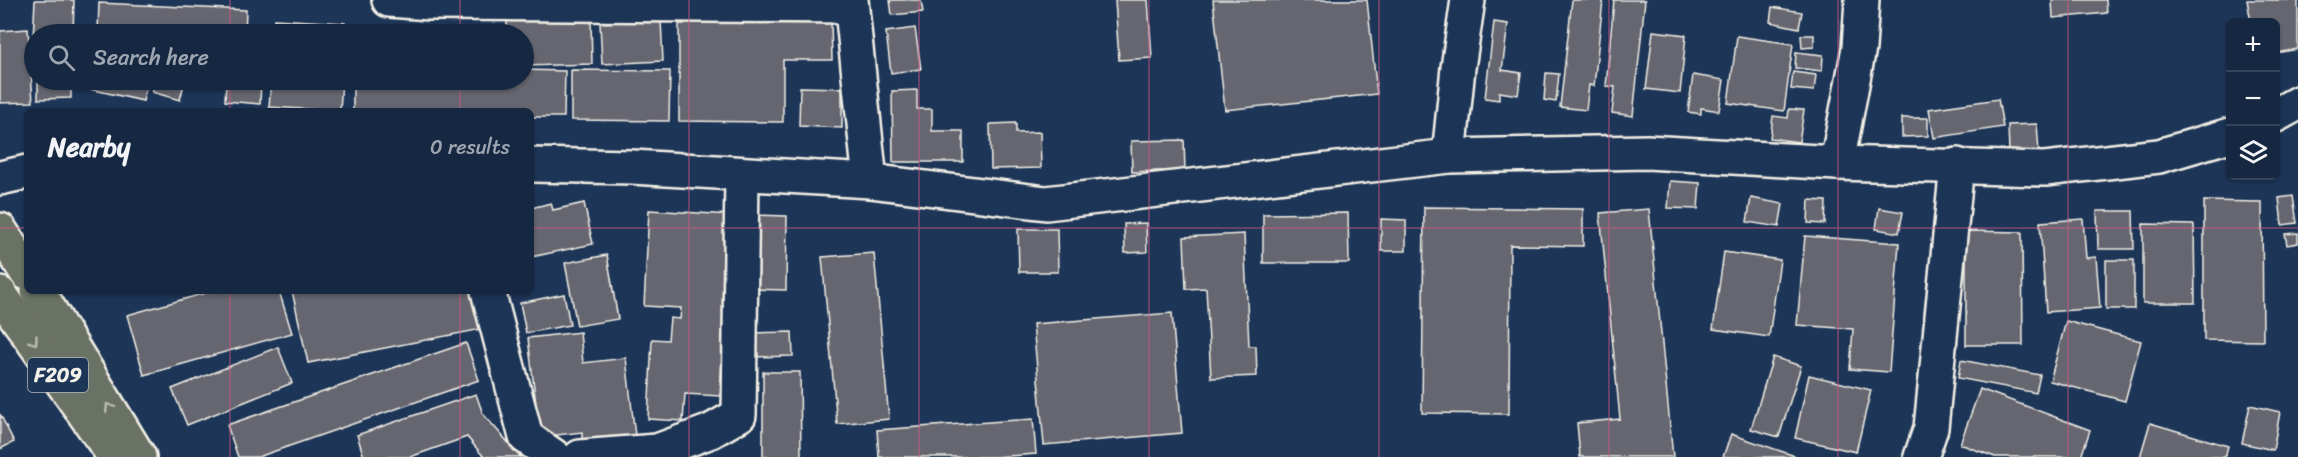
<!DOCTYPE html>
<meta charset="utf-8">
<style>
:root{--surface:#162841;--page:#1f3048;--text:#f1f3f6;--muted:#9ea6b1;--line:#35445a}
body{margin:0;font-family:Sriracha,sans-serif;background:var(--page);color:var(--text)}
.controls{position:absolute;right:18px;top:18px;display:grid;overflow:hidden;border-radius:9px;box-shadow:0 2px 4px #0004}
.controls button{width:54px;height:54px;display:grid;place-items:center;padding:0;border:0;border-bottom:2px solid var(--line);background:var(--surface);color:var(--text);font:30px sans-serif}
.list{margin:0;padding:0;list-style:none}
h2{display:flex;justify-content:space-between;align-items:center;height:78px;margin:0;padding:0 24px;font-size:26px}
h2 small{font-size:20px;font-weight:400;color:var(--muted)}
.icon{flex:none;width:33px;height:33px;fill:none;stroke:currentColor;stroke-width:2;stroke-linecap:round;stroke-linejoin:round}
.map{position:relative;flex:none;width:2298px;height:457px;overflow:hidden}
.search{position:absolute;background:var(--surface);box-shadow:0 2px 4px #0004;left:24px;top:24px;width:510px;height:66px;display:flex;align-items:center;gap:15px;box-sizing:border-box;padding:0 21px;border-radius:33px;color:var(--muted);font-size:22px}
.panel{position:absolute;background:var(--surface);box-shadow:0 2px 4px #0004;left:24px;top:108px;width:510px;height:186px;border-radius:9px}
.map>svg:first-child{display:block}
</style>
<div class="map">
<svg width="2298" height="457" viewBox="0 0 2298 457">
<rect width="100%" height="100%" fill="#1d3557"/>
<filter id="ink" filterUnits="userSpaceOnUse"><feTurbulence type="fractalNoise" baseFrequency=".0167" numOctaves="2"/><feDisplacementMap in="SourceGraphic" scale="12" xChannelSelector="R" yChannelSelector="G"/><feConvolveMatrix kernelMatrix="1 2 1 2 8 2 1 2 1" color-interpolation-filters="sRGB"/></filter>
<g filter="url(#ink)">
<g fill="#666670" stroke="#f4f1e8" stroke-width="1.5">
<path d="M35,0H74L73,34H34L33,39Z"/>
<path d="M890,0H921L923,12L892,15Z"/>
<path d="M1115,0H1148L1152,58L1119,60Z"/>
<path d="M1213,0H1367L1377,94L1225,110Z"/>
<path d="M1572,0H1603L1594,86L1589,85L1586,110L1560,107Z"/>
<path d="M1614,0H1645L1633,116L1612,113L1615,87L1606,86Z"/>
<path d="M2052,0H2106L2107,13L2053,18Z"/>
<path d="M2247,0H2298V49L2276,53V22H2251Z"/>
<path d="M99,3L246,10L245,34H190L98,30Z"/>
<path d="M1772,7L1802,12L1799,28L1770,22Z"/>
<path d="M274,19L345,23L344,34H273Z"/>
<path d="M591,19L592,64L524,66V34H507V21Z"/>
<path d="M661,20L663,61L602,64L600,23Z"/>
<path d="M684,20L831,21L832,60H783V122L679,121V24H684Z"/>
<path d="M1494,22L1508,24L1502,70L1521,73L1518,95L1499,92V100L1485,98Z"/>
<path d="M84,27L118,34H82Z"/>
<path d="M915,28L921,69L891,73L886,32Z"/>
<path d="M28,29L33,102L0,103V31Z"/>
<path d="M1653,31L1686,35L1680,93L1646,89Z"/>
<path d="M1801,35H1814V47L1802,48Z"/>
<path d="M1737,36L1793,44L1784,111L1728,103Z"/>
<path d="M1796,52L1823,55L1822,71L1795,68Z"/>
<path d="M524,70L565,71L564,117H531V111H353V80H524Z"/>
<path d="M571,70L670,71L669,121L571,120Z"/>
<path d="M1793,72L1816,75L1814,91L1791,89Z"/>
<path d="M1546,73L1559,74L1556,102L1544,100Z"/>
<path d="M1693,75L1724,80L1719,111L1701,108V114L1688,112Z"/>
<path d="M38,80H71V98L38,99Z"/>
<path d="M73,80H148L143,101L72,85Z"/>
<path d="M155,80H185L180,100L152,92Z"/>
<path d="M226,80H261L260,104L225,101Z"/>
<path d="M271,80H342L340,111L269,107Z"/>
<path d="M800,87L842,88V128L799,126Z"/>
<path d="M917,90V109H932V131H963V162H893L892,91Z"/>
<path d="M1998,99L2003,127L1934,138L1929,109Z"/>
<path d="M1789,109L1804,110L1799,142L1770,138L1773,116L1788,118Z"/>
<path d="M1902,118H1928V136L1902,137Z"/>
<path d="M1016,123V133L1040,132L1041,168L991,169L990,124Z"/>
<path d="M2037,124L2039,152L2009,153L2008,125Z"/>
<path d="M1184,140L1185,170L1132,172L1131,141Z"/>
<path d="M1670,181L1700,183L1698,209L1668,208Z"/>
<path d="M2293,196L2297,223L2282,225L2279,198Z"/>
<path d="M1751,198L1783,204L1779,227L1747,222Z"/>
<path d="M1809,200L1826,201L1825,224L1808,223Z"/>
<path d="M2204,201L2262,202L2263,341L2204,340Z"/>
<path d="M551,203L553,210L584,203L593,244L531,257V208Z"/>
<path d="M1424,207L1583,209V246L1510,245L1509,414L1422,413Z"/>
<path d="M1879,208L1903,212L1899,233L1876,229Z"/>
<path d="M1649,209L1673,457H1580L1577,423L1620,419L1600,213Z"/>
<path d="M649,210L730,215L720,396L685,394L683,421L648,419L652,339L668,340L670,318L680,319L681,308L644,306Z"/>
<path d="M2097,211H2133L2134,249H2098Z"/>
<path d="M1348,213L1349,263H1263V214Z"/>
<path d="M752,215L787,216L786,290L750,289Z"/>
<path d="M1381,219L1406,220V251H1381Z"/>
<path d="M2083,219L2086,258L2096,257L2100,308L2046,312L2040,222Z"/>
<path d="M1146,223L1147,252L1125,253L1124,224Z"/>
<path d="M2143,224L2194,225L2195,303H2143Z"/>
<path d="M1018,229H1057L1058,272H1019Z"/>
<path d="M1966,231L2022,232L2023,345H1966Z"/>
<path d="M2298,233V243L2287,245L2285,234Z"/>
<path d="M1244,234L1249,346H1256L1257,376L1211,378L1206,288L1186,289L1184,237Z"/>
<path d="M1805,236L1899,243L1889,372L1850,369L1853,329L1797,325Z"/>
<path d="M1724,252L1780,260L1769,337L1713,329Z"/>
<path d="M874,253L889,419L837,424L822,257Z"/>
<path d="M607,255L618,319L577,326L565,263Z"/>
<rect x="2106" y="260" width="28" height="49"/>
<path d="M213,291H279L292,333L144,375L127,315Z"/>
<path d="M292,291H480L487,328L308,363Z"/>
<path d="M564,294L570,325L526,333L520,303Z"/>
<path d="M1172,313L1182,433L1044,445L1033,324Z"/>
<path d="M2066,321L2141,341L2125,401L2050,381Z"/>
<path d="M580,332L583,363L626,358L635,436L582,442V432L540,437L528,338Z"/>
<path d="M792,332L793,356L750,357L749,333Z"/>
<path d="M466,343L479,380L258,457H238L227,425Z"/>
<path d="M278,347L292,383L187,425L172,389Z"/>
<path d="M1773,357L1801,366L1779,437L1751,429Z"/>
<path d="M1961,360L2040,375L2036,393L1958,378Z"/>
<path d="M763,372H800L801,457H763Z"/>
<path d="M1809,375L1871,390L1856,452L1795,438Z"/>
<path d="M1980,389L2090,430L2081,457H1995L1960,444Z"/>
<path d="M476,394L483,414L521,457H484L467,437L410,457H364L357,435Z"/>
<path d="M2250,405L2280,412L2273,450L2242,443Z"/>
<path d="M0,414L14,442L0,449Z"/>
<path d="M1033,419L1036,454L994,457H879L877,430Z"/>
<path d="M2150,423L2228,446L2225,457H2140Z"/>
<path d="M1731,434L1798,457H1723Z"/>
</g>
<g fill="none" stroke-linecap="round" stroke-linejoin="round">
<g stroke="#f4f1e8" stroke-width="38">
<g id="minor">
<path d="M389,0L430,3L851,6"/>
<path d="M851,0L870,181"/>
<path d="M2276,115L2298,103"/>
<path d="M1449,156L1458,68L1468,0"/>
<path d="M1837,163L1859,48L1862,0"/>
<path d="M531,165L632,167L870,181L1046,203L1449,156L1647,152L1837,163L2045,169L2159,156L2230,135"/>
<path d="M0,178L27,172"/>
<path d="M488,291L526,437L555,457"/>
<path d="M580,457L657,451L711,431L739,415L742,174"/>
<path d="M1921,457L1931,428L1957,165"/>
</g>
</g>
<g stroke="#f4f1e8" stroke-width="38">
<g id="major">
<path d="M0,230L27,273"/>
<path d="M38,291L139,457"/>
<path d="M0,294L115,457"/>
</g>
</g>
<use href="#minor" stroke="#1d3557" stroke-width="33"/>
<use href="#major" stroke="#6b7165" stroke-width="33"/>
</g>
<defs><path id="oneway-chevron" d="M-2-3.5L2.5 0L-2 3.5" fill="none" stroke-width="1.6" stroke-linecap="round" stroke-linejoin="round" transform="scale(1.5)"/></defs>
<g stroke="#bdbeb4">
<use href="#oneway-chevron" transform="translate(34 341) rotate(54)"/>
<use href="#oneway-chevron" transform="translate(109 407) rotate(-122)"/>
</g>
</g>
<path fill="none" stroke="#d15985" stroke-width="1.5" stroke-opacity="0.55" d="M230,0V34M460,0V34M689,0V457M919,0V457M1149,0V457M1379,0V457M1609,0V457M1838,0V457M2068,0V457M230,80V111M460,80V111M0,228H27M531,228H2298M230,291V457M460,291V457"/>
<g text-anchor="middle" dominant-baseline="central" stroke-width="6" stroke-linejoin="round" paint-order="stroke">
<rect fill="#1d3557" stroke="#b4b9bc" stroke-width="1.5" x="28" y="358" width="60" height="34" rx="4.5"/>
<g font-size="20" font-weight="bold" fill="#f4f1e8">
<text x="58" y="375">F209</text>
</g>
</g>
</svg>
<div class="controls">
<button>+</button>
<button>−</button>
<button><svg class="icon" aria-label="layers" viewBox="0 0 24 24"><path d="M12 4l9 5-9 5-9-5zM3 14l9 5 9-5"/></svg></button>
</div>
<div class="search"><svg class="icon" aria-label="search" viewBox="0 0 24 24"><circle cx="10" cy="10" r="6"/><path d="M15 15l6 6"/></svg>Search here</div>
<section class="panel">
<h2>Nearby<small>0 results</small></h2>
<ul class="list">
</ul>
</section>
</div>
